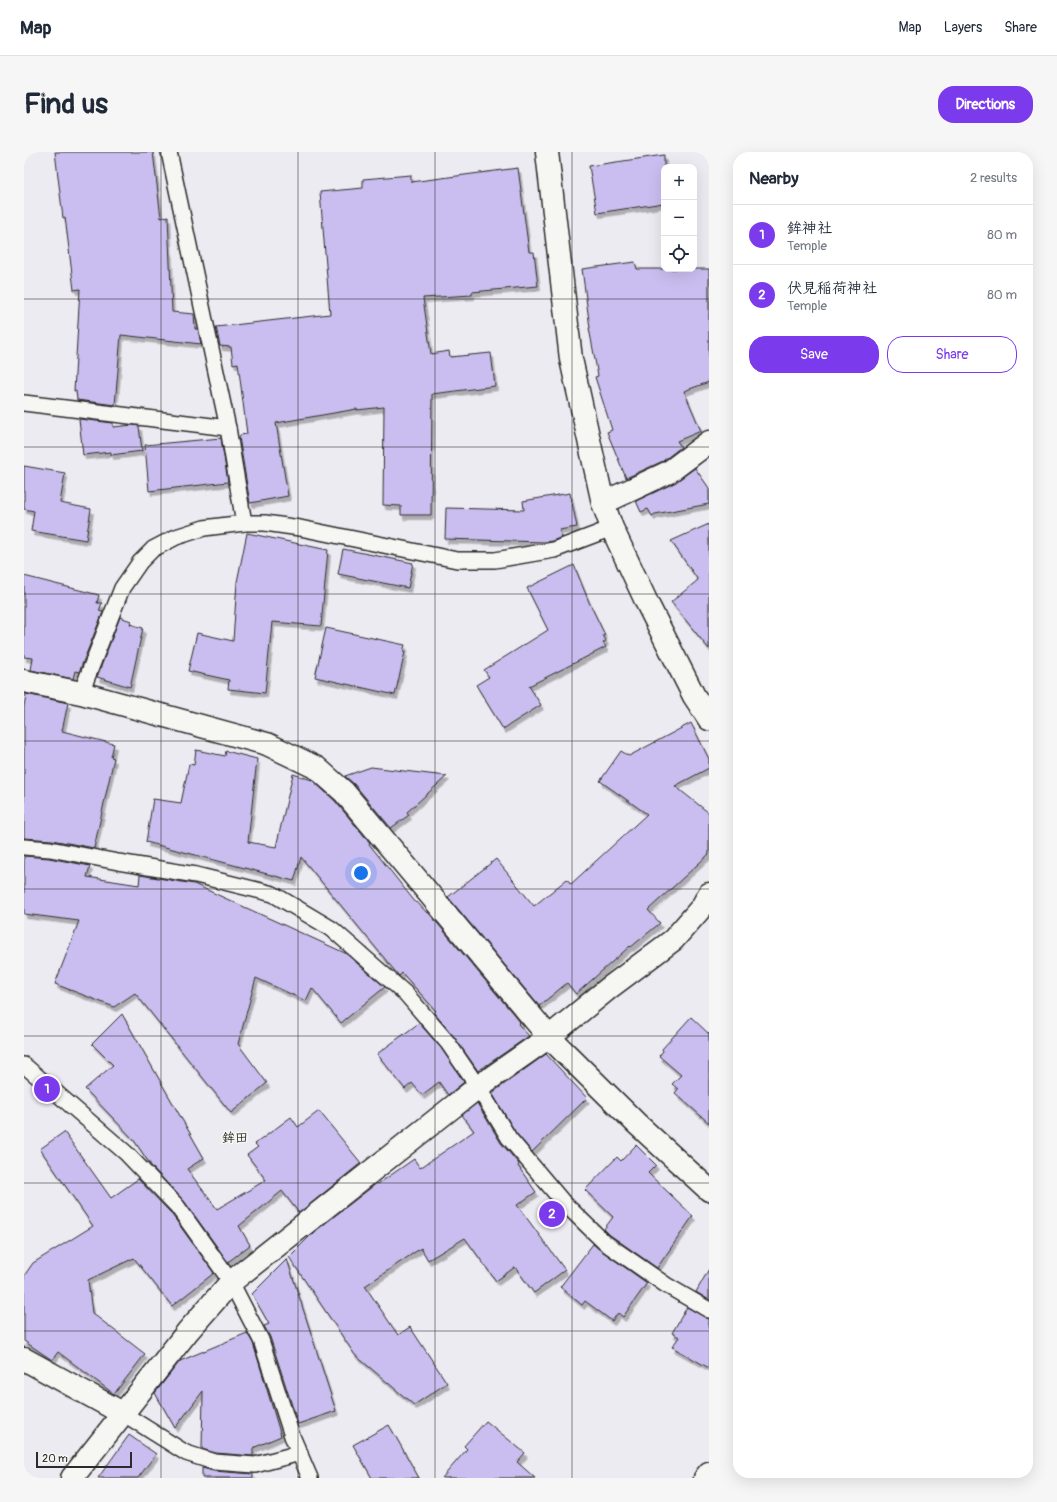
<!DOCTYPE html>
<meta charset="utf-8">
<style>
:root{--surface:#fff;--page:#f6f6f7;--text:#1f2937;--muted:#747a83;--line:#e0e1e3;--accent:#7c3aed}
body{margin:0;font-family:Pangolin,"Klee One",sans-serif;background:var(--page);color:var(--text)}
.controls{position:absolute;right:12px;top:12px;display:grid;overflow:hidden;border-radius:8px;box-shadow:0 4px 16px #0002}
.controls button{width:36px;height:36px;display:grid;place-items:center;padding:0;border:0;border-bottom:1px solid var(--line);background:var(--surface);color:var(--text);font:20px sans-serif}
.scale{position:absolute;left:12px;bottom:10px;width:96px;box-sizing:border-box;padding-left:4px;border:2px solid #2b2b2b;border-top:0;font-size:11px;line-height:14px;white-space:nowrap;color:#2b2b2b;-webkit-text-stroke:3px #f6f6f2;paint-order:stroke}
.you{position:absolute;left:337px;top:721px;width:14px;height:14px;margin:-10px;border:3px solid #fff;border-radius:50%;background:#1a73e8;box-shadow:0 0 0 6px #1a73e833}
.badge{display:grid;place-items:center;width:26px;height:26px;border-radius:50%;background:var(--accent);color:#fff;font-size:13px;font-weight:700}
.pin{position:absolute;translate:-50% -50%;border:2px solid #fff;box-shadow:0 1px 4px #0006}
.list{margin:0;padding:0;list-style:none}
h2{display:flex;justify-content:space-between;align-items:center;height:52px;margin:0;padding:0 16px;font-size:17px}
h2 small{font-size:13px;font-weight:400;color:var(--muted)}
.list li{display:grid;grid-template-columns:26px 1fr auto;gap:12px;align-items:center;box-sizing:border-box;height:60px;padding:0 16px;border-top:1px solid var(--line)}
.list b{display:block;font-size:15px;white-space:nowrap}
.list p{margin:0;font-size:13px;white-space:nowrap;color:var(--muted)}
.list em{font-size:13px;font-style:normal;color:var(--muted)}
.actions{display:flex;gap:8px;padding:12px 16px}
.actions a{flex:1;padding:9px 0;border:1px solid var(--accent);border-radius:16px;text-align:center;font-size:14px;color:var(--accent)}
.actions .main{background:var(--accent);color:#fff}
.icon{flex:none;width:22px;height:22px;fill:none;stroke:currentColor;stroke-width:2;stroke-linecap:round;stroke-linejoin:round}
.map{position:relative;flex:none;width:685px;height:1326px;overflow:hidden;border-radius:16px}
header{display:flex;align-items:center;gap:24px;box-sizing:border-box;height:56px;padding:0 20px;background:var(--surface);border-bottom:1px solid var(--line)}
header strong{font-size:19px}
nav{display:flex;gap:22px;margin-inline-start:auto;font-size:14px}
.intro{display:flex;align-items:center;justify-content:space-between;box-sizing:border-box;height:96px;padding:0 24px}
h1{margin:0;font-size:28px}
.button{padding:10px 18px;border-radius:16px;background:var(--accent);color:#fff;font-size:14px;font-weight:700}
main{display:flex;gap:24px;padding:0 24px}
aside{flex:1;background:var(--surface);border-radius:16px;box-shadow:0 4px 16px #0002}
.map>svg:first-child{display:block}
</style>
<header>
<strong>Map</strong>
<nav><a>Map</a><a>Layers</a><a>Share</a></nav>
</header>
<div class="intro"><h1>Find us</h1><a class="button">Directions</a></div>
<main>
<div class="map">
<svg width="685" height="1326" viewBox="0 0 685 1326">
<defs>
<filter id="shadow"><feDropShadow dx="2.5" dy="4.5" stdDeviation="0" flood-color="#0004"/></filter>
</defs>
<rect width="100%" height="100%" fill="#edebf2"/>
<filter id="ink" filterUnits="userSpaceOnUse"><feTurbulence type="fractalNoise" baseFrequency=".025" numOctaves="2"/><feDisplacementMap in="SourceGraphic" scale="8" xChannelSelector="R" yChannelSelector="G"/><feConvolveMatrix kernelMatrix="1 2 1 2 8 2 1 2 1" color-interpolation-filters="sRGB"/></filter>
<g filter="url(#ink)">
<g fill="#cabef0" stroke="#2b2b2b" filter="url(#shadow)">
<path d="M31,0H129L137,66L144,64L148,160L170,162L171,177H174L177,192L97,183L91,253L53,248L52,239H50L56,137L50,138L41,65L39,66Z"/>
<path d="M640,3V51L573,61L565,14Z"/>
<path d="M494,16L505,100H510L514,134L448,140V143L399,146L407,202L425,199L426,205L467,201L471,234L408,242L407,363H377V354L359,353L360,255L333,258V257L252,271L264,344L226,351L215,285H216V283L223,282L214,211L209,212L207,195L196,194L192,175L306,162L296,40L339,36V27L387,23V30Z"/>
<path d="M611,110L613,117H685V230L660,239L677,279L653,289L657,295L639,309L602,326L583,280L588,278L571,225L574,224L565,176H566L558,117Z"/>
<path d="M55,267L89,271V275L109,273L115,274L118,299L87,303V300L59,303Z"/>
<path d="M197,286L204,330L125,339L121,293Z"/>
<path d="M0,314L41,321L36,351L67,357L62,388L7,379L10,359L0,357Z"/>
<path d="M671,316L685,336V352L631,362L628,364L624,357L617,360L612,349L650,331Z"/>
<path d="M546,341L553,375L535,378L538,385L528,389L520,390L421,387L422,356L500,358L499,349Z"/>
<path d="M685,372V497L647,450L674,428L647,389Z"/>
<path d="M223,381L304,398L297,474L248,470L241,541L204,537L205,528L164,519L173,481L209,489L213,430Z"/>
<path d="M319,397L389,411L384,436L314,422Z"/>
<path d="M550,413L565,450L581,483H579L582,489L579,491L582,495L505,534L517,553L479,577L452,533L465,525L460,518L524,478L503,436Z"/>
<path d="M0,424L75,443L73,451H78L75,459L79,460L55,520L51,519L49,527L7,518L9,506L0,505Z"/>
<path d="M96,465L107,469L106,472L119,476L106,535L73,525Z"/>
<path d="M302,476L381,493L379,500H381L371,543L291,525Z"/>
<path d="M2,542L44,551L38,579L90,592L87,605L90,606L70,696L28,688L0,686V555Z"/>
<path d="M667,571L685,607V616L651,634L685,661V702L624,758L636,771L607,795L606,794L552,842L543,831L515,854L424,745L472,707L510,754L543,727L547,732L623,662L576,629L597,599L605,604Z"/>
<path d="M172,598L201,604L202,599L233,607L224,690L252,695L269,622L288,628L311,649L346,691L345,692L392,751L393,750L403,761L404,760L496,870L494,872L505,884L454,919L431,886L410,861L412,859L378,821L375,824L277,705L270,729L122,690L129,647L157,651L165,612L170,613Z"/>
<path d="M347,615L405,622L423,624L383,660L385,663L367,676L330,632L321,624Z"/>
<path d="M0,704L25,706L66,714L63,725L115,733L116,723L170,732L321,801L361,835L317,871L288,836L282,849L232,826L214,892L243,931L207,961L111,841L90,855L31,832L55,769L0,762Z"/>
<path d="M98,862L180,1006L163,1017L193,1057L242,1028L223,1003L234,995L231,992L267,965L274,975L295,959L337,1011L275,1061L258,1039L215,1074L226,1093L204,1110L160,1049L128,1015L109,987L61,937L89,913L68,892Z"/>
<path d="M667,865L685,882V971L651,941L654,937L648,932L657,923L635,904L639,899L638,897Z"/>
<path d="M395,871L417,896L440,930L424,943L415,930L398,943L388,931L381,937L353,902Z"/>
<path d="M522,902L563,946L508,1000L492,981L468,941Z"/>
<path d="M453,951L477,991L495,1012L494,1014L512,1040L493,1053L541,1118L510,1141L491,1115L472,1129L441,1086L404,1108L397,1096L341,1134L374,1183L386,1175L423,1231L390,1253L331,1203L265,1105L290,1080L353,1031L354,1032L390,1007L396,1016L450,979L438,963Z"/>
<path d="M40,980L87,1046L114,1027L146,1060L190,1121L148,1154L110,1106L64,1128L68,1161L121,1202L90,1242L34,1200L28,1208L0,1189V1124L9,1111L69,1074L16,997Z"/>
<path d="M612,993L632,1013L624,1021L669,1064L633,1116L586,1083L580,1077L589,1065L561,1038L593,1005L597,1009Z"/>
<path d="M569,1092L575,1097L623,1131L599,1165L594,1161L588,1169L561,1149L558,1153L536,1135Z"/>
<path d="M263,1107L312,1259L274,1272L246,1185L240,1174L245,1172L228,1142Z"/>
<path d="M685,1117V1148L672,1140Z"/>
<path d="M663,1155L685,1167V1216L648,1195L655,1185L648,1181Z"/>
<path d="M223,1181L229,1191L257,1284L229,1296V1304L192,1301L178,1297L179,1239L151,1276L131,1241L156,1209Z"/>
<path d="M462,1269L501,1301L493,1310L511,1326H418L443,1297L440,1294Z"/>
<path d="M365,1273L373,1287L395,1326H348L329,1293Z"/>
<path d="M105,1283L132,1302L114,1326H74Z"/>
<path d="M178,1316L189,1319L229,1322V1326H178Z"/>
</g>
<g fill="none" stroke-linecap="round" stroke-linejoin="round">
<g stroke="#2b2b2b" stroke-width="18">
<g id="lane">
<path d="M145,0L204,276L220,371"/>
<path d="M0,251L204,276"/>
<path d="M57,541L98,436L116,410L129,397L152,385L180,376L220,371H241L276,376L433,408H471L530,398L588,376"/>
<path d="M0,695L26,697L94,710L172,723L249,742L308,777L382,842L424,891L454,935L485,986L539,1050L580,1090L642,1133L685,1158"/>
<path d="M0,913L102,1001L153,1054L207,1130L237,1188L268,1284L286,1326"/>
<path d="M100,1262L162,1301L190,1310L231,1313L276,1301"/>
</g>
</g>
<g stroke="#2b2b2b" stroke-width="25">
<g id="street">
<path d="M523,0L547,207L579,351L588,376L623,451L670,544L685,567"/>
<path d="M579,351L645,320L685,290"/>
<path d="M0,529L57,541L243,592L293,616L320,640L525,885L612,971L685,1038"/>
<path d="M0,1207L100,1262"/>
<path d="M48,1326L164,1179L207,1130L454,935L525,885L585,836L649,788L678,755L685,742"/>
<path d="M681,1326L685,1321"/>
</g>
</g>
<use href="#lane" stroke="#f6f6f2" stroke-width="15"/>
<use href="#street" stroke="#f6f6f2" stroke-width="22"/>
</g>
</g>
<path fill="none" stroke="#2b2b2b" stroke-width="1" stroke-opacity="0.55" d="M137,0V1326M274,0V1326M411,0V1326M548,0V1326M0,147H685M0,295H685M0,442H685M0,589H685M0,737H685M0,884H685M0,1031H685M0,1179H685"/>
<g text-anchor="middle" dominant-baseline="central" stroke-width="3" stroke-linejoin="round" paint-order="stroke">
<g font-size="13" font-weight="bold" fill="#2b2b2b" stroke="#f6f6f2">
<text x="211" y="986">鉾田</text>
</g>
</g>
</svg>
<div class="controls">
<button>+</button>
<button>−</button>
<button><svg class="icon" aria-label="locate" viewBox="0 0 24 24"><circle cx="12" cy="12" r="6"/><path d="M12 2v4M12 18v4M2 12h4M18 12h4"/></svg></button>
</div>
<div class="scale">20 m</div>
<div class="you"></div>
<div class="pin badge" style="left:23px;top:937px">1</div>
<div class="pin badge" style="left:528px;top:1062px">2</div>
</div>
<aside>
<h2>Nearby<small>2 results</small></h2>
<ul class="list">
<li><span class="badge">1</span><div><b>鉾神社</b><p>Temple</p></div><em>80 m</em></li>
<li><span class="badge">2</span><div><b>伏見稲荷神社</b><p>Temple</p></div><em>80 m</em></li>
</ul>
<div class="actions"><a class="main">Save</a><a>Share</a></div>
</aside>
</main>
